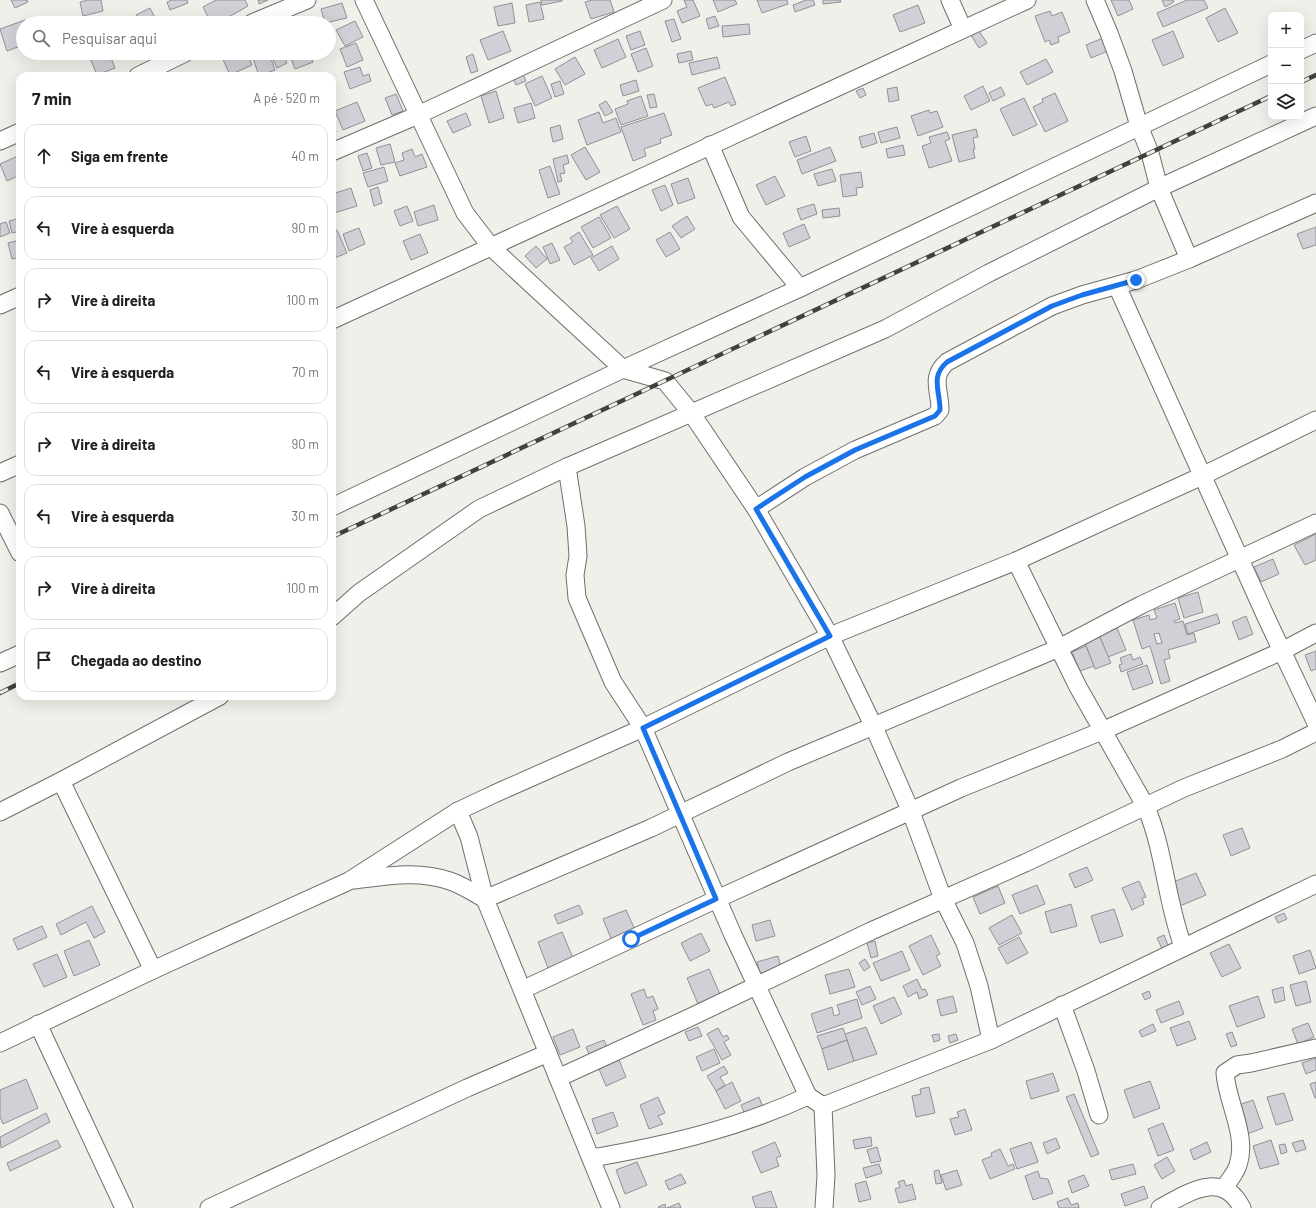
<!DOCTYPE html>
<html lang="pt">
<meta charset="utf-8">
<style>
:root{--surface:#fff;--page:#f6f6f6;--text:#202124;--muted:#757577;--line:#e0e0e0}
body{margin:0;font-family:Barlow,sans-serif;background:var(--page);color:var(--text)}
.controls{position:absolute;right:12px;top:12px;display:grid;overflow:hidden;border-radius:8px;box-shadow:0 4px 16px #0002}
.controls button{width:36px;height:36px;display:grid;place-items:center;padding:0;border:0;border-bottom:1px solid var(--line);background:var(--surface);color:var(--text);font:20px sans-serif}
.stop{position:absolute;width:12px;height:12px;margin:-9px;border:3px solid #1a73e8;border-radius:50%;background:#fff}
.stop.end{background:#1a73e8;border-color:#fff;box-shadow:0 1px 4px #0008}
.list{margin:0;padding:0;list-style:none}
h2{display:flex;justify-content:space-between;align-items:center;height:52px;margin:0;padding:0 16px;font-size:17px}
h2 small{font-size:13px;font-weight:400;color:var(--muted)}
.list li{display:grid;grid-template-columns:26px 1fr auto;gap:12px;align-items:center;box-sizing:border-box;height:64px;margin:0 8px 8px;padding:0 8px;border:1px solid var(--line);border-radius:12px}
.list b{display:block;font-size:15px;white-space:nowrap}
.list em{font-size:13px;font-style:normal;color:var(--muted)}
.icon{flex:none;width:22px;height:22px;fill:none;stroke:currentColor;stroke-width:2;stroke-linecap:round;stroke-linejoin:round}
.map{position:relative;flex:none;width:1316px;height:1208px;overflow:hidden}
.search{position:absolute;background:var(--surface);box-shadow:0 4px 16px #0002;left:16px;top:16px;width:320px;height:44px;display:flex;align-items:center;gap:10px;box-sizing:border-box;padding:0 14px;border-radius:22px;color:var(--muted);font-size:15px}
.panel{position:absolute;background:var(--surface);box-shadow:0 4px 16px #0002;left:16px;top:72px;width:320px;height:628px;border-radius:12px}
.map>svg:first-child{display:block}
</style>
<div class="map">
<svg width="1316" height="1208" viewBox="0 0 1316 1208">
<rect width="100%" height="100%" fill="#f1efe9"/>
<g fill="#d0d0d6" stroke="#909196" fill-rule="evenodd">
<path d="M11,0H27L28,2L15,8Z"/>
<path d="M88,0H101L103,11L83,16L80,2Z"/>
<path d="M172,0H187L188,3L170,10L167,2Z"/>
<path d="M216,0H245L248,6L225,19L227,23H211L203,7Z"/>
<path d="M258,0H268L259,4Z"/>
<path d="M541,0H562V1L542,5Z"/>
<path d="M592,0H610L614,12L591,19L585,2Z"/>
<path d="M684,0H693L700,16L682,23L677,11L687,7Z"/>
<path d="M713,0H735L737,4L718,12Z"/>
<path d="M757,0H787L788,4L762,13Z"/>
<path d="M806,0H813L815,5L795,12L793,5Z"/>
<path d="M823,0H840L841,2L823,4Z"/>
<path d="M1111,0H1129L1133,9L1118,16Z"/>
<path d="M1162,0H1173L1174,2L1165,7Z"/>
<path d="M1187,0H1204L1208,8L1163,27L1157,13Z"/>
<path d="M540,2L544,19L529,22L526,5Z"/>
<path d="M342,3L347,18L325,23L321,9Z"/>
<path d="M512,3L515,23L498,26L494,7Z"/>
<path d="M918,5L925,23L900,32L893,15Z"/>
<path d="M150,8L157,22L141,23L136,15Z"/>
<path d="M1225,8L1238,33L1218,42L1206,18Z"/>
<path d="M1050,11L1052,16L1062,12L1070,32L1058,37L1059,42L1051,45L1049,40L1045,42L1035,16Z"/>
<path d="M715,16L719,26L709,29L706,19Z"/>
<path d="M321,19L322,23H305Z"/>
<path d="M674,19L681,39L672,42L665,21Z"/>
<path d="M25,20L26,23H23V45L7,51L0,29Z"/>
<path d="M355,21L363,37L345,46L336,30Z"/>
<path d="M749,24L750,34L723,37L722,26Z"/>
<path d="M503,31L511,51L488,60L480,40Z"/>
<path d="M640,31L645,45L631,50L626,36Z"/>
<path d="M979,31L987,43L979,48L971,35Z"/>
<path d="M1173,31L1184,57L1163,66L1152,40Z"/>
<path d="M1103,38L1108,51L1091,58L1086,45Z"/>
<path d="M618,39L626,57L602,68L594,50Z"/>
<path d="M356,43L363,60L347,67L340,49Z"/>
<path d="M646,48L653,66L638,72L631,54Z"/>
<path d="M691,51L693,60L679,63L677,54Z"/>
<path d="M88,53H109L115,68L97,75Z"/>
<path d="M220,53H247L252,65L230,75Z"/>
<path d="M258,53H269L275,70L259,76L252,55Z"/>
<path d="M276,53H282L287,63L277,68L271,55Z"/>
<path d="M289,53H309L313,62L295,69Z"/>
<path d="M473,54L478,71L471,73L466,57Z"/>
<path d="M575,57L585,74L565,85L555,69Z"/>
<path d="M717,57L720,68L692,75L689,63Z"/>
<path d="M1046,59L1053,72L1027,85L1020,72Z"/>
<path d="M360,67L363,76L369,74L371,81L350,89L344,72Z"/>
<path d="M523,74L526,81L516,85L513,78Z"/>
<path d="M542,76L552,98L535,106L525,84Z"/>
<path d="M725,77L736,104L731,106L729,102L714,108L712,104L706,106L698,88Z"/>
<path d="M636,80L639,91L623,96L620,85Z"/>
<path d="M560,81L564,94L555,97L551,84Z"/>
<path d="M983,86L990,101L971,110L964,96Z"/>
<path d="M897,87L899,100L889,102L887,89Z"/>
<path d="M1001,87L1005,95L993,101L989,93Z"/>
<path d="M863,88L866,95L860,98L856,91Z"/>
<path d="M496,91L504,118L489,123L481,96Z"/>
<path d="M1055,93L1068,121L1045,132L1033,107L1043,102L1042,99Z"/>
<path d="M396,94L403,111L392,115L385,98Z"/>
<path d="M654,94L657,107L650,108L647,95Z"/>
<path d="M641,96L648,116L621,125L615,109L628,104L627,101Z"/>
<path d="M1024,98L1037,125L1013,136L1000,109Z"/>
<path d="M606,101L613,112L605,116L599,105Z"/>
<path d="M357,102L365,121L343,130L335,111Z"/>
<path d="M531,103L535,118L518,123L514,108Z"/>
<path d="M929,110L930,113L937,111L943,127L918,136L911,116Z"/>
<path d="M599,112L603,123L616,118L621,132L587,145L578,120Z"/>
<path d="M466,113L471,125L453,133L447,121Z"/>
<path d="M664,113L672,135L660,139L661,143L644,149L646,156L633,161L621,127Z"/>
<path d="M332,120L336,132L332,133Z"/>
<path d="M560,125L563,139L553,142L550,128Z"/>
<path d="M897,127L900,138L881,143L878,132Z"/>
<path d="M976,129L978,137L973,138L975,149H973L975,158L959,162L952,135Z"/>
<path d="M947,132L950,139L945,141L952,161L929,168L922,146L931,143L929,137Z"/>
<path d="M874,133L877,143L862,148L859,137Z"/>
<path d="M806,136L811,151L795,157L789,142Z"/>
<path d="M390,144L395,162L381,165L376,148Z"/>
<path d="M903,145L905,155L888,158L886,149Z"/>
<path d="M585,147L600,172L586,180L571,155Z"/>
<path d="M830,147L836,161L802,174L797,160Z"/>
<path d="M412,149L415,157L422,154L427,167L400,176L395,163L404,160L402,153Z"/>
<path d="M367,153L372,168L363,171L358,156Z"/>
<path d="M20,155V175L7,181L0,164Z"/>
<path d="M567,155L569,163L563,165L565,173L560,174L562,181L558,182L553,159Z"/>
<path d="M550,166L560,194L548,198L539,170Z"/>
<path d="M384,167L388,181L368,187L363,173Z"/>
<path d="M832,169L836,181L818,186L814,174Z"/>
<path d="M861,172L863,187L856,188L857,195L843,197L840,175Z"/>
<path d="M775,176L785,196L766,205L756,185Z"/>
<path d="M688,178L695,198L678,204L671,184Z"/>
<path d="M665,185L673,205L661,211L652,190Z"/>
<path d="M378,187L382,203L374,206L370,190Z"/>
<path d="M351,188L357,206L334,213L332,206V194Z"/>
<path d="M814,204L817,214L801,220L797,209Z"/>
<path d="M434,205L438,220L418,226L414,212Z"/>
<path d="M407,206L413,221L400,226L394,211Z"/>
<path d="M617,206L630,229L614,238L600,215Z"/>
<path d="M839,208L840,216L823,218L822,210Z"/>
<path d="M687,216L695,229L681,238L672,226Z"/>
<path d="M599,217L611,238L593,248L581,227Z"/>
<path d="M20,218V231L12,233L9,221Z"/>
<path d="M6,222L10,233L0,237V224Z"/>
<path d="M804,224L810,238L789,247L783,233Z"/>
<path d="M1316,227V245L1303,249L1297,234Z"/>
<path d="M359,228L365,244L349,251L343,234Z"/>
<path d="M337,230L347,253L332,259V232Z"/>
<path d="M579,232L593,255L574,265L564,247L573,242L570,238Z"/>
<path d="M670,232L680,249L666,257L656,240Z"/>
<path d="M420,234L428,253L411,260L403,241Z"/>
<path d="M20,240V257L12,259L8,243Z"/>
<path d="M552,243L560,260L550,264L543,247Z"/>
<path d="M536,246L547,259L536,268L525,256Z"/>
<path d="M612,246L619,259L599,271L591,258Z"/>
<path d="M1316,534V560L1305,565L1294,545Z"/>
<path d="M1273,559L1279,574L1261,582L1254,567Z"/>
<path d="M1198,592L1203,612L1184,618L1178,598Z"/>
<path d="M1175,603L1180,619L1174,621L1175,623L1183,621L1187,635L1194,633L1196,642L1168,650L1170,658L1164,660L1170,681L1161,684L1150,646L1142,649L1133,620L1149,615L1150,620L1157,618L1154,610ZM1159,633L1162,643L1157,644L1154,634Z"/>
<path d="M1217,614L1220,623L1188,634L1185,624Z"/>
<path d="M1246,616L1253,634L1239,640L1232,622Z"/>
<path d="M1117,628L1126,650L1108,657L1099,635Z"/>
<path d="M1099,635L1111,663L1095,669L1084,641Z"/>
<path d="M1086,646L1094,666L1080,671L1072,652Z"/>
<path d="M1316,651V669L1311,671L1305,655Z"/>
<path d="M1131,654L1133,660L1140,657L1143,664L1121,672L1119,665L1122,664L1120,658Z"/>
<path d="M1147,665L1153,683L1133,690L1127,672Z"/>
<path d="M1242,828L1250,848L1231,856L1223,835Z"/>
<path d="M1087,867L1093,880L1075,888L1069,874Z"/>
<path d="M1196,873L1206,895L1180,906L1171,883Z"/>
<path d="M1139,881L1146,897L1142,898L1144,904L1132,910L1122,888Z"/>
<path d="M1037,885L1045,904L1020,914L1012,895Z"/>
<path d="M998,886L1005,903L980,914L973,897Z"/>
<path d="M1071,904L1077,926L1051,933L1045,912Z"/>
<path d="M579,905L583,914L558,924L554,915Z"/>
<path d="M92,906L105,932L94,938L86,922L61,935L56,924Z"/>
<path d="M1114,909L1123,936L1100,943L1091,916Z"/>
<path d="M626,910L636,932L612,941L603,919Z"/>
<path d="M1284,913L1287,919L1278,923L1275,917Z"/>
<path d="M1012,915L1022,933L999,945L989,928Z"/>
<path d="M770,920L775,936L756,941L752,925Z"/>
<path d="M42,926L47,937L18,950L13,939Z"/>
<path d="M562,932L573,958L548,968L538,942Z"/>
<path d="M701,933L710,951L690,961L681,943Z"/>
<path d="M931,935L940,954L936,956L941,966L923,975L909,946Z"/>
<path d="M1164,935L1169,948L1163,951L1157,938Z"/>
<path d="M1019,937L1028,953L1007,964L998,948Z"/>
<path d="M89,940L100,965L74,976L64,951Z"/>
<path d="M875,941L878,956L871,958L867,943Z"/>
<path d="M1229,944L1241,968L1222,977L1210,953Z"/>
<path d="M1310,950L1316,968L1299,974L1293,956Z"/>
<path d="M902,951L910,970L881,981L873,963Z"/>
<path d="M57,954L67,977L44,987L33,964Z"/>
<path d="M778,956L782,971L761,978L757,962Z"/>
<path d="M865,959L870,967L864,971L859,963Z"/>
<path d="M709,969L720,994L698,1004L687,978Z"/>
<path d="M849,969L855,987L830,994L825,975Z"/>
<path d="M917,979L922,990L925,989L928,995L919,999L917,992L908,997L903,986Z"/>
<path d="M1306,981L1311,1002L1296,1006L1290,985Z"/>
<path d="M870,986L876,999L862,1005L856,992Z"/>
<path d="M1283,987L1285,1000L1275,1003L1272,990Z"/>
<path d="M644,989L647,998L653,996L658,1009L653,1011L656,1020L643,1025L631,994Z"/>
<path d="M1149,991L1151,997L1145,1000L1142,994Z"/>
<path d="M953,996L957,1012L941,1016L937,1000Z"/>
<path d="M1258,996L1265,1017L1237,1027L1229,1006Z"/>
<path d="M894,997L902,1014L881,1024L873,1006Z"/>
<path d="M857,999L862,1018L817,1033L811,1014L832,1007L834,1016L840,1014L837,1005Z"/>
<path d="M1179,1001L1184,1014L1161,1023L1156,1010Z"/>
<path d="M1189,1021L1196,1039L1177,1046L1170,1028Z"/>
<path d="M1308,1023L1314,1037L1298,1044L1292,1029Z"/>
<path d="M1153,1024L1156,1031L1142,1037L1139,1031Z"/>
<path d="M698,1027L702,1036L689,1041L685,1032Z"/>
<path d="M866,1027L877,1054L854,1061L845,1034Z"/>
<path d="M718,1028L723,1037L727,1035L729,1039L724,1042L731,1055L722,1060L707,1034Z"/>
<path d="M843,1028L847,1040L822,1049L817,1036Z"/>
<path d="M573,1029L580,1047L560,1055L553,1037Z"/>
<path d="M1232,1032L1237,1045L1231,1047L1226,1034Z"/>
<path d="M939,1034L940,1040L934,1042L932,1035Z"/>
<path d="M956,1034L958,1040L950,1043L948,1036Z"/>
<path d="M604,1040L609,1052L591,1059L586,1047Z"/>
<path d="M847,1040L854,1061L828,1070L822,1049Z"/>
<path d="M714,1049L720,1063L702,1071L696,1057Z"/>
<path d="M1316,1058V1070L1306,1074L1302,1063Z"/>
<path d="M619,1060L626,1077L606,1086L599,1069Z"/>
<path d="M724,1066L728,1073L720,1077L725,1085L716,1091L707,1076Z"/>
<path d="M1053,1073L1059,1091L1031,1099L1026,1081Z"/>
<path d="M26,1079L38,1108L3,1124L0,1117V1090Z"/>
<path d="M1150,1081L1160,1108L1134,1118L1124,1090Z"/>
<path d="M732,1082L741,1101L725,1109L716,1091Z"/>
<path d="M1316,1082V1098H1315L1310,1084Z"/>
<path d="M929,1087L935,1113L916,1117L912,1096L921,1094L920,1089Z"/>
<path d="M1284,1093L1293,1120L1276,1125L1267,1097Z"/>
<path d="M1074,1094L1099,1154L1091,1157L1066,1097Z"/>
<path d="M658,1097L665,1113L658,1116L663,1124L649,1129L640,1105Z"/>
<path d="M759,1097L764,1110L746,1117L741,1105Z"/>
<path d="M1253,1100L1263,1128L1247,1134L1236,1106Z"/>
<path d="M965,1109L972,1130L955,1135L950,1119L959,1117L957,1112Z"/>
<path d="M613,1112L618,1126L597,1134L592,1119Z"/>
<path d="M46,1113L50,1122L1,1148L0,1137Z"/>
<path d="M1163,1123L1174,1150L1158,1156L1148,1129Z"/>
<path d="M871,1137L872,1146L855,1149L853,1140Z"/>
<path d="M1056,1138L1060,1148L1047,1154L1043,1143Z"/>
<path d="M57,1140L61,1147L10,1171L7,1163Z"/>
<path d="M1271,1140L1279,1164L1260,1169L1253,1146Z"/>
<path d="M1303,1140L1306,1149L1296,1152L1292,1143Z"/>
<path d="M775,1142L781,1156L776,1158L779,1166L761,1173L752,1152Z"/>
<path d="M1031,1142L1038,1162L1017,1169L1010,1149Z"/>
<path d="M1207,1142L1211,1152L1194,1160L1190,1150Z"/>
<path d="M1285,1144L1287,1152L1281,1154L1279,1145Z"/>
<path d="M877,1147L881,1161L871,1163L867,1150Z"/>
<path d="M1000,1149L1008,1166L1013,1164L1015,1169L990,1179L982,1160L992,1156L991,1153Z"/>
<path d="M1167,1157L1175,1171L1162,1179L1154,1165Z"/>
<path d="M637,1162L647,1185L625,1194L616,1170Z"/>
<path d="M879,1164L882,1173L866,1178L863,1168Z"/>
<path d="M1133,1164L1136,1174L1112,1180L1109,1170Z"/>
<path d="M939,1170L942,1183L936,1184L934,1171Z"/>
<path d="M957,1170L962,1185L946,1190L941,1175Z"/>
<path d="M1038,1171L1040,1178L1048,1179L1053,1193L1033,1200L1025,1176Z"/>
<path d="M681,1174L686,1183L669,1190L665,1181Z"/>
<path d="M1084,1175L1089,1186L1072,1193L1068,1181Z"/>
<path d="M904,1180L906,1186L912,1184L916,1199L899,1203L895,1189L900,1187L898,1182Z"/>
<path d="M866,1181L871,1199L859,1202L855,1184Z"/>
<path d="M1144,1186L1148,1198L1125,1206L1121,1194Z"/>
<path d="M771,1191L777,1208H756L752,1197Z"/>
<path d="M1068,1198L1071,1205L1078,1203L1079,1208H1059L1057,1202Z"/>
<path d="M679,1203L681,1208H667Z"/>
<path d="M665,1204L666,1208H659L658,1207Z"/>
</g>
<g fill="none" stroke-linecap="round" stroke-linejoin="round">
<g stroke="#716f6a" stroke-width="19">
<g id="minor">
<path d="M364,0L465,213L491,247L623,369L665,381L692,414L756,509L830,636L873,725L911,812L943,899L965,943L979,986L991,1040"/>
<path d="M950,0L963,29"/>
<path d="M1095,0L1109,33L1123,71L1139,126L1150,153L1159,188L1189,259"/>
<path d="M252,23L307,0"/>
<path d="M1301,50L1316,43"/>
<path d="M138,76L185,53"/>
<path d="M0,141L20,132"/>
<path d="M710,145L741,217L800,288"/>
<path d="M332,152L418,115L663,0"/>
<path d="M1117,286L1266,617L1316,723"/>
<path d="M0,305L20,296"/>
<path d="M332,320L1027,0"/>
<path d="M567,467L576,526L578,556L575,575L577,598L613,682L643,728L733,935L808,1096L823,1106"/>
<path d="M0,473L20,464"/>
<path d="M332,507L623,369L800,288L1271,64"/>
<path d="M756,509L805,477L855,450L935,416L940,410C940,390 930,377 947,362L1052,306L1082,295L1136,280L1189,259L1316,203"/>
<path d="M0,513L20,553"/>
<path d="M1016,561L1078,687L1146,807C1165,852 1166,901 1183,946"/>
<path d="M332,617L359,593L479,509L567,467L885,329L989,273L1159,188L1316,116"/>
<path d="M0,663L20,654"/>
<path d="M61,781L153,970"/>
<path d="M458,811L469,837L485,899L651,828L788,762L1059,648L1141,605L1316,523"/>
<path d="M0,812L61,781L220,696"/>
<path d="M355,880C387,876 418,870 450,881C462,885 474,893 485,899L611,1208"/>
<path d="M524,989L717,899L961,788L1102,731L1282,651L1316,633"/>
<path d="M1062,1005L1086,1071L1099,1115"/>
<path d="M38,1024L124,1208"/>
<path d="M0,1043L153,970L349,881L458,811L494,794L643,728L830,636L1016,561L1202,476L1316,420"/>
<path d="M558,1078L691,1017L871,931L1025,863L1184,788L1282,749L1316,732"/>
<path d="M592,1158C667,1145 739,1128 808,1096"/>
<path d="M1224,1189C1228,1181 1236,1173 1238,1165C1248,1135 1227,1103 1225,1073L1237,1065L1251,1063L1316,1048"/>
<path d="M209,1208L467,1088L548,1053"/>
<path d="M824,1208L826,1175L823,1106L991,1040L1316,884"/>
<path d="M1160,1208C1188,1193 1222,1169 1242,1208"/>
</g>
</g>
<use href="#minor" stroke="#fff" stroke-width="17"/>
<g stroke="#42413e" stroke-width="4.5">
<g id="rail">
<path d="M1301,82L1316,75"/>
<path d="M332,537L1271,96"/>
<path d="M0,693L20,683"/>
</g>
</g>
<use href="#rail" stroke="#f1efe9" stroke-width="3" stroke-dasharray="9" stroke-linecap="butt"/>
</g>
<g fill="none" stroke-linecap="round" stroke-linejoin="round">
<path stroke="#1a73e8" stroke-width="5" d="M631,939L716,899L643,728L830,636L756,509L805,477L855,450L935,416L940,410C940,390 930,377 947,362L1052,306L1082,295L1136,280"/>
</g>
</svg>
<div class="controls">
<button>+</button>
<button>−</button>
<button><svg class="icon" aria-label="layers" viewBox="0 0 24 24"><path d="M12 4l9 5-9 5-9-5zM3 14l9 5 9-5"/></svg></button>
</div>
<div class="stop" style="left:631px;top:939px"></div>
<div class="stop end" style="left:1136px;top:280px"></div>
<div class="search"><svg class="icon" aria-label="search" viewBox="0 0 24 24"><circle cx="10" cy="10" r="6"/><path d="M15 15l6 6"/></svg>Pesquisar aqui</div>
<section class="panel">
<h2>7 min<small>A pé · 520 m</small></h2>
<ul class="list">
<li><svg class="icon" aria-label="ahead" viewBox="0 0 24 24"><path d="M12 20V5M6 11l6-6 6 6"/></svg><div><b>Siga em frente</b></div><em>40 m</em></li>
<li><svg class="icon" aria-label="left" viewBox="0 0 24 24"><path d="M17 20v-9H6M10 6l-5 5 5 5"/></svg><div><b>Vire à esquerda</b></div><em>90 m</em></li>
<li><svg class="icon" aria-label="right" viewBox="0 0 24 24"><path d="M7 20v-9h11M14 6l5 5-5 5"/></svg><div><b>Vire à direita</b></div><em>100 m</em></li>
<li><svg class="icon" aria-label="left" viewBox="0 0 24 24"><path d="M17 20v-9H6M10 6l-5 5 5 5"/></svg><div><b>Vire à esquerda</b></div><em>70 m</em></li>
<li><svg class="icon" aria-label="right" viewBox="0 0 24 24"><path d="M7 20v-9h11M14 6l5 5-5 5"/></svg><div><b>Vire à direita</b></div><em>90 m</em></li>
<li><svg class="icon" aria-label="left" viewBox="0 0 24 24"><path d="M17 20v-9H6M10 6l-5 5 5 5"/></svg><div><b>Vire à esquerda</b></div><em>30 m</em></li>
<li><svg class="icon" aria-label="right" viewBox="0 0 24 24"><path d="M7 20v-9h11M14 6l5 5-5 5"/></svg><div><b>Vire à direita</b></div><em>100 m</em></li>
<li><svg class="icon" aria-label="arrive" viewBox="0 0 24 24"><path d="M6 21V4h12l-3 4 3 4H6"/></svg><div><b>Chegada ao destino</b></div></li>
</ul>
</section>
</div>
